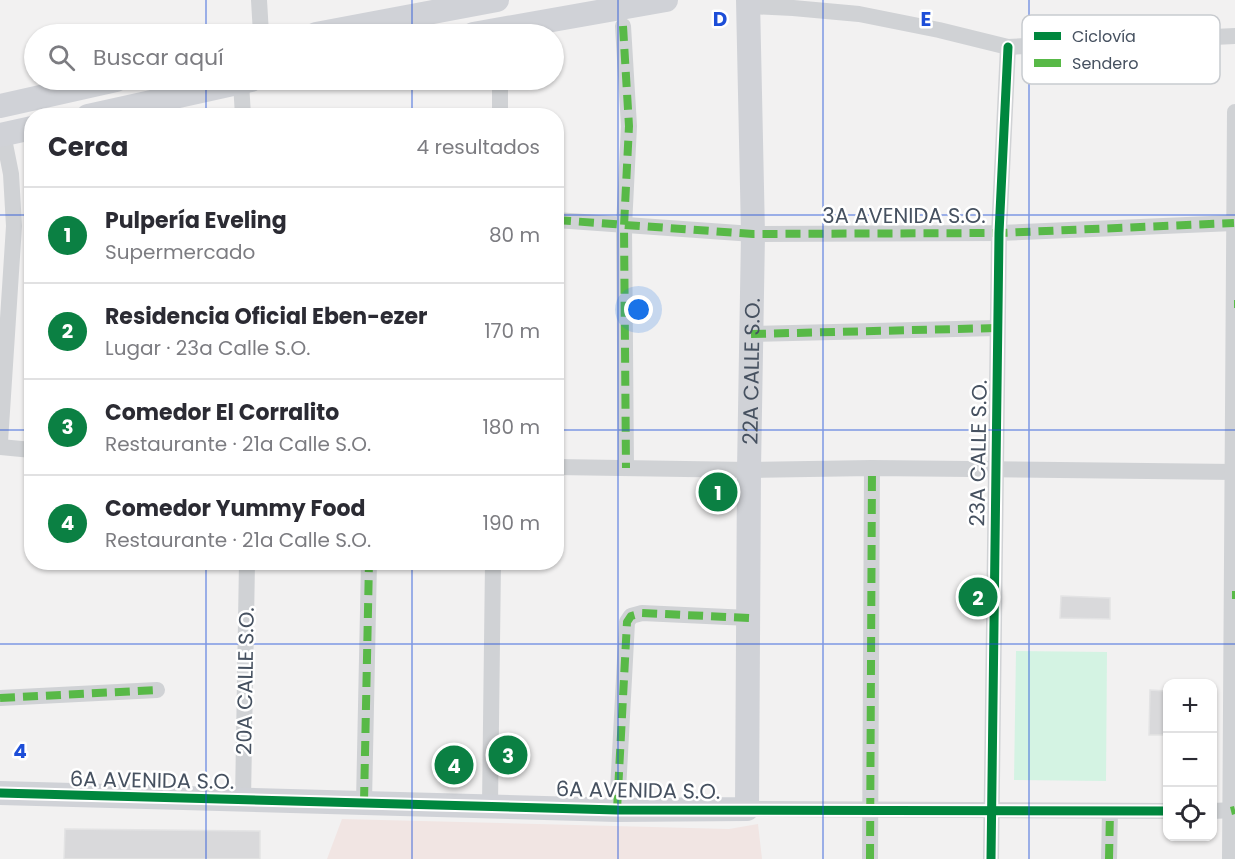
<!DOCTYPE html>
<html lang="es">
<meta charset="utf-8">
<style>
:root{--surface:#fff;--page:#f7f7f7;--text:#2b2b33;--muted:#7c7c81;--line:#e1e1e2;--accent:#0b8043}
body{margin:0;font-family:Poppins,sans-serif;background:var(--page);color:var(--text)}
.controls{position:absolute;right:18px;bottom:18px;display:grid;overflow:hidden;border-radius:12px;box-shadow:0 2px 4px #0004}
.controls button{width:54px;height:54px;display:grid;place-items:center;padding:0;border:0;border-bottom:2px solid var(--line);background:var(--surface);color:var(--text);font:30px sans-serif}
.you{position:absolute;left:639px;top:310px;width:21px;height:21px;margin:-15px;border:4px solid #fff;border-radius:50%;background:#1a73e8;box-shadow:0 0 0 9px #1a73e833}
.badge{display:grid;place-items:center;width:39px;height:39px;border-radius:50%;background:var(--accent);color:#fff;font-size:20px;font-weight:700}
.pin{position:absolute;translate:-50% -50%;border:3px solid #fff;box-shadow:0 2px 6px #0006}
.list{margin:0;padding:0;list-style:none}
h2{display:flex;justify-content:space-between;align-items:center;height:78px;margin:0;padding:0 24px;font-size:26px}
h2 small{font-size:20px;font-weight:400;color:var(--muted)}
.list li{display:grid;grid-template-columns:39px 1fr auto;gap:18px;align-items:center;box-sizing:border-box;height:96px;padding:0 24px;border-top:2px solid var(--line)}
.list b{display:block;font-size:22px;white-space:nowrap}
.list p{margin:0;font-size:20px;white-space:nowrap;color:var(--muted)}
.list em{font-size:20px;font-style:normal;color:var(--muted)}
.icon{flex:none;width:33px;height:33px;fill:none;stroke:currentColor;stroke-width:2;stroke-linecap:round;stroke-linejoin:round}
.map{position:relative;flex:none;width:1235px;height:859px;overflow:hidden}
.search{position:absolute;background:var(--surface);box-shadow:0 2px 4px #0004;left:24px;top:24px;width:540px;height:66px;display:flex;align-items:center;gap:15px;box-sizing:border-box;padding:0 21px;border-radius:33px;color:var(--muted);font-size:22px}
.panel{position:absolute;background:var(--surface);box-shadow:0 2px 4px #0004;left:24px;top:108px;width:540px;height:462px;border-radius:24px}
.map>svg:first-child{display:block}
</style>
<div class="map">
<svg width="1235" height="859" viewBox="0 0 1235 859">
<rect width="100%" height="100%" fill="#f2f1f1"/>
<path fill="#f1e5e3" d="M342,819L729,829L758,824L762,859H327Z"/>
<path fill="#d4f3e3" d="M1016,651L1107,652L1106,781L1014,780Z"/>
<g fill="#d9d9db" stroke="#e3e3e4" stroke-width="1.5">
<rect x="701" y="480" width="34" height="25"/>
<path d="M1061,596L1110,598V619L1060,618Z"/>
<path d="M1150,690L1167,691V735H1149Z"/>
<path d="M65,829L260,831V859H64Z"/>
</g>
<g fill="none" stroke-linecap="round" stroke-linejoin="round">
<g stroke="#d0d2d5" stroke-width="16">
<path d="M259,0L261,34"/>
<path d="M749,6L793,8L859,14L939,30L1008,47L1235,36"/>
<path d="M623,26L629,126L624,226L626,468"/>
<path d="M241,82L243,116"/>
<path d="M500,116V80"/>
<path d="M556,220L753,234L999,233L1234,223"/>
<path d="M751,334L997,328"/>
<path d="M0,442L14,226L11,174L3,134"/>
<path d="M0,447L32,450"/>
<path d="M556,467L749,470L872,468L1235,472"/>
<path d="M0,698L157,690"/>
<path d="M243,800L247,562"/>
<path d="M364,802L369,562"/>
<path d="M490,805L493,562"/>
<path d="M747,809L1168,811"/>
<path d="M617,810L627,622L631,616L642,613L749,618"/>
<path d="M1212,811L1235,810"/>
<path d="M870,859L872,468"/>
<path d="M991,859L999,233L1008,47"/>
<path d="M1109,859L1110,811"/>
<path d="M1230,859L1235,112"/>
</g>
<g stroke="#d0d2d7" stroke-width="24">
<path d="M316,34L497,0"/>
<path d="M473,34L666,0"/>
<path d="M0,106L116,80"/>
<path d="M88,116L251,80"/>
<path d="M0,135L32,128"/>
<path id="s1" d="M0,793L617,810L747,809L749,470L753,234L748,0"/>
</g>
<g stroke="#58b947" stroke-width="8" stroke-dasharray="15 8" stroke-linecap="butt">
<path d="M623,26L629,126L624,226L626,468"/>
<path d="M556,220L753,234L999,233L1234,223"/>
<path d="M1234,304H1235"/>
<path d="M751,334L997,328"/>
<path d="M1232,595H1235"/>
<path d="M0,698L157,690"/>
<path d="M364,802L369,562"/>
<path d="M617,810L627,622L631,616L642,613L749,618"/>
<path d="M1231,811L1235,810"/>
<path d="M870,859L872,468"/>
<path d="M1109,859L1110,811"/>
</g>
<g stroke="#fff" stroke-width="13">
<g id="cycleway">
<path d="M0,793L617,810L1168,811"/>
<path d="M991,859L999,233L1008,47"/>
</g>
</g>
<use href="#cycleway" stroke="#00873e" stroke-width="9"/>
</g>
<path fill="none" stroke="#1d4ed8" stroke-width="1.5" stroke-opacity="0.55" d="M206,0V34M412,0V34M618,0V859M823,0V859M1029,0V859M206,80V116M412,80V116M0,215H32M556,215H1235M0,430H32M556,430H1235M206,562V859M412,562V859M0,644H1235"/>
<g text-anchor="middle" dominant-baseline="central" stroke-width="5" stroke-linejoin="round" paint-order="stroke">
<g font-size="21" fill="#465160" stroke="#fff">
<text x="904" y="215">3A AVENIDA S.O.</text>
<text stroke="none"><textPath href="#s1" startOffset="1185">22A CALLE S.O.</textPath></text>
<text transform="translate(978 453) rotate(-89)">23A CALLE S.O.</text>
<text transform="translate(245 681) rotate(-89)">20A CALLE S.O.</text>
<text transform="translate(152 780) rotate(1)">6A AVENIDA S.O.</text>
<text transform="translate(638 790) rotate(1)">6A AVENIDA S.O.</text>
</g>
</g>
<rect x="1022" y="15" width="198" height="69" rx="9" fill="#fff" stroke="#c8cbcf" stroke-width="1.5"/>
<rect x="1034" y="32" width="27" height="8" fill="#00873e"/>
<rect x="1034" y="59" width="27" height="8" fill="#58b947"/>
<g font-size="16" fill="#465160">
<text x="1072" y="42">Ciclovía</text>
<text x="1072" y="69">Sendero</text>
</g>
<g font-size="20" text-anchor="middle" font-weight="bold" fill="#1d4ed8" stroke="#fff" stroke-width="5" stroke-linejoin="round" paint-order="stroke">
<text x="720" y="26">D</text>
<text x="926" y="26">E</text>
<text x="20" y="758">4</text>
</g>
</svg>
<div class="controls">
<button>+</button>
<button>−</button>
<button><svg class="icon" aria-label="locate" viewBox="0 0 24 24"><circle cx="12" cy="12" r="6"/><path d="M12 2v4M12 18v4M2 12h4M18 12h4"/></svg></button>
</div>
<div class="you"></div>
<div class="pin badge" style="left:718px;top:492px">1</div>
<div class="pin badge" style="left:978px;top:597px">2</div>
<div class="pin badge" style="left:508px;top:755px">3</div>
<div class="pin badge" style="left:454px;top:765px">4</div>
<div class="search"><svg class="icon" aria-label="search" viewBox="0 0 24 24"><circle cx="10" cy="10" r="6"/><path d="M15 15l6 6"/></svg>Buscar aquí</div>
<section class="panel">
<h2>Cerca<small>4 resultados</small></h2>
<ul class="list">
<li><span class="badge">1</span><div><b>Pulpería Eveling</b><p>Supermercado</p></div><em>80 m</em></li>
<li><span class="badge">2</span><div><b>Residencia Oficial Eben-ezer</b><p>Lugar · 23a Calle S.O.</p></div><em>170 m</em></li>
<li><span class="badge">3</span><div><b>Comedor El Corralito</b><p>Restaurante · 21a Calle S.O.</p></div><em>180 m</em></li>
<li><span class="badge">4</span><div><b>Comedor Yummy Food</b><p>Restaurante · 21a Calle S.O.</p></div><em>190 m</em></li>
</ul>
</section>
</div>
